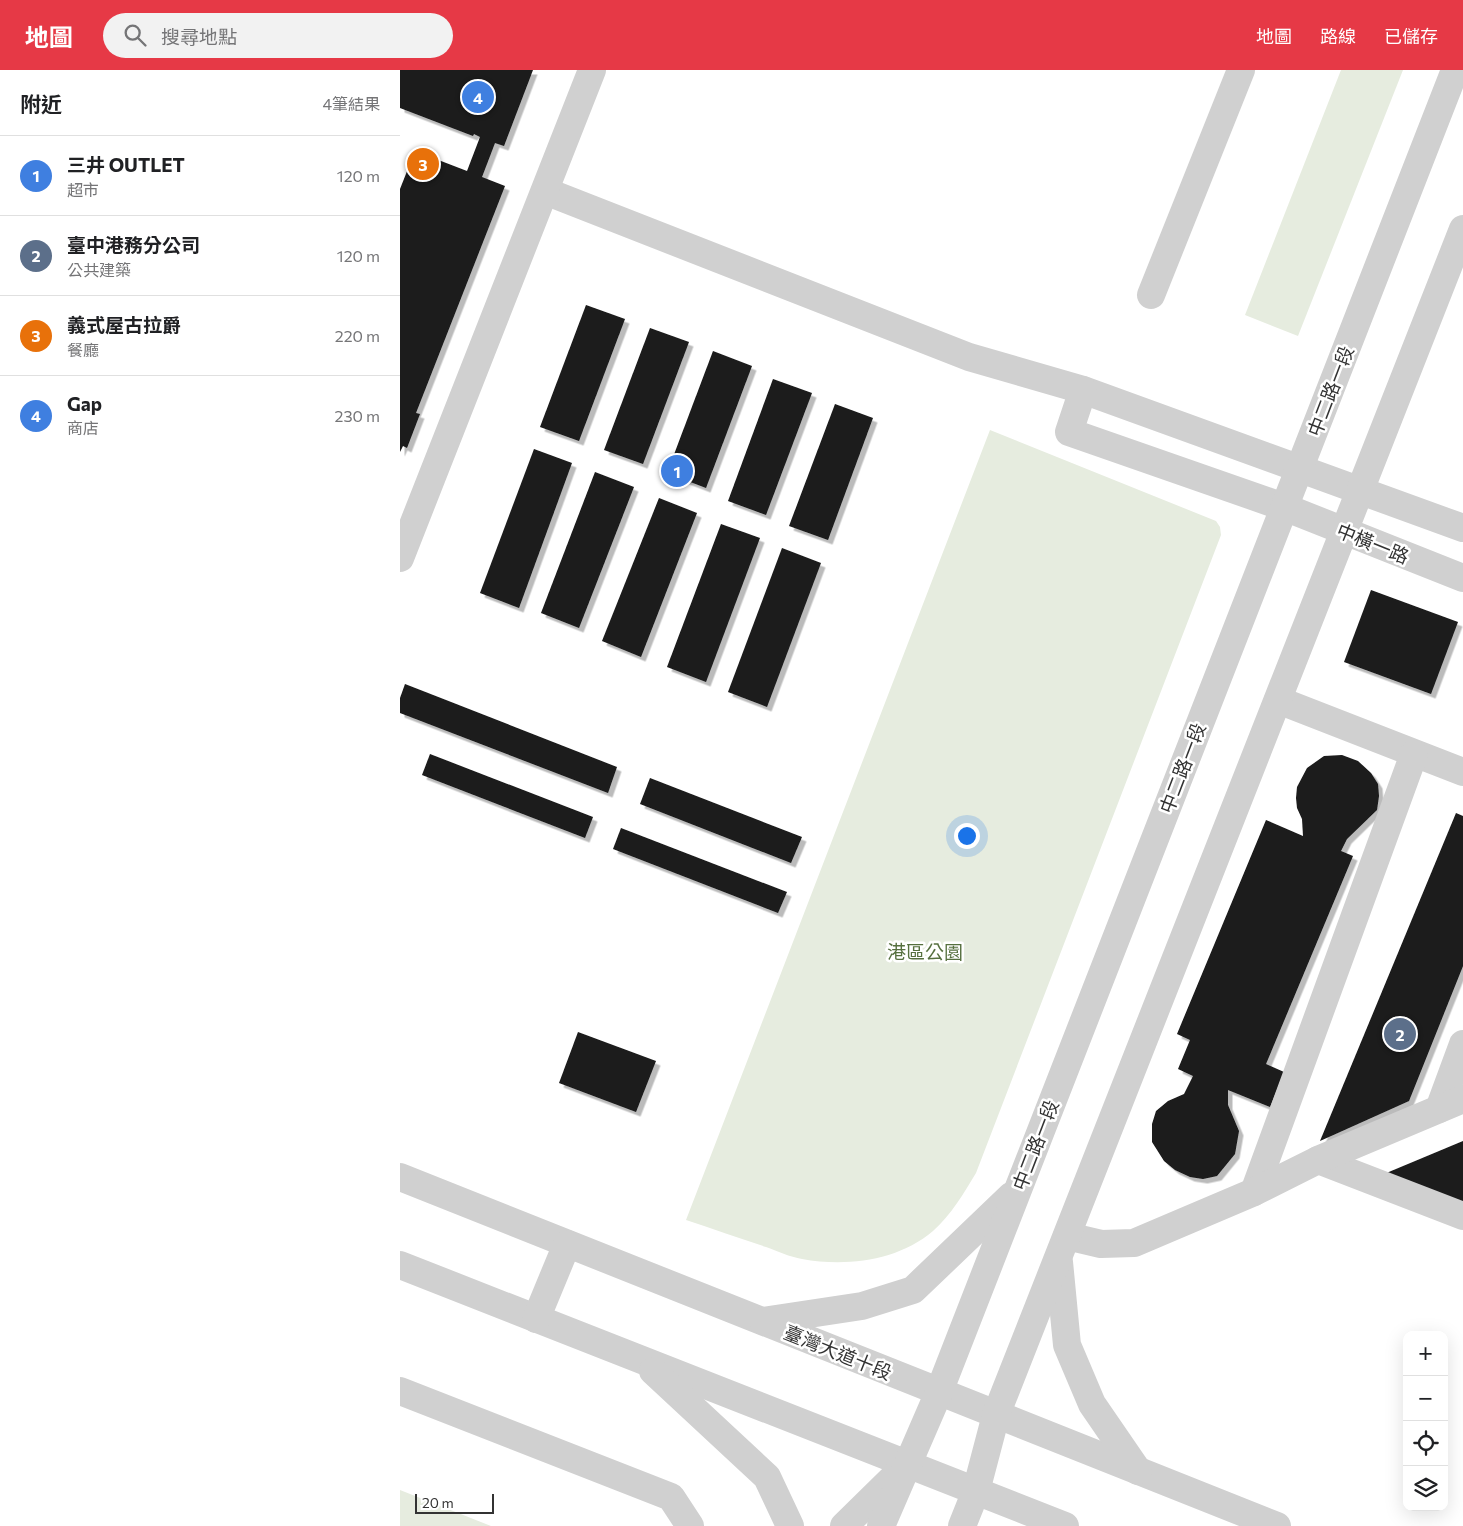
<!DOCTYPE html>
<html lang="zh-TW">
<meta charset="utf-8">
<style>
:root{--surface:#fff;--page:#f2f2f2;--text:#202124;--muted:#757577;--line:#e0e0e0;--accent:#e63946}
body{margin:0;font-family:Commissioner,"Noto Sans TC",sans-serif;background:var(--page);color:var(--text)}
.controls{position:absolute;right:15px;bottom:15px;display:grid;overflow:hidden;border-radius:10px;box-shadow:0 5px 20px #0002}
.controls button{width:45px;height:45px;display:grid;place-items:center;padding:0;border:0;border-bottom:1px solid var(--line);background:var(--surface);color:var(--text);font:25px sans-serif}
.scale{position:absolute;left:15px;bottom:12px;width:79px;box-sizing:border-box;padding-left:5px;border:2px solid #333;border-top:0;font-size:14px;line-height:18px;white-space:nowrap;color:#333;-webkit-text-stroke:4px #fff;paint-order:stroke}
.you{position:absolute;left:566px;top:765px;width:18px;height:18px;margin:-12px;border:4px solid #fff;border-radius:50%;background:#1a73e8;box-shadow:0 0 0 8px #1a73e833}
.badge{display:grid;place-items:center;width:32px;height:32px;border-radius:50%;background:var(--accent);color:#fff;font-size:16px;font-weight:700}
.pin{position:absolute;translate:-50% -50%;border:2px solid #fff;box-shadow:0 1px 5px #0006}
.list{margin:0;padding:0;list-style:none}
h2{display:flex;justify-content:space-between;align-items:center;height:65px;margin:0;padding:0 20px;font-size:21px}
h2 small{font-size:16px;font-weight:400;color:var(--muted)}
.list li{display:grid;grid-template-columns:32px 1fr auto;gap:15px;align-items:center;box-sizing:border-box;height:80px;padding:0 20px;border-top:1px solid var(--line)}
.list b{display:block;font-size:19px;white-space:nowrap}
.list p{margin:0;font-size:16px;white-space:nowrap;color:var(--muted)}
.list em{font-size:16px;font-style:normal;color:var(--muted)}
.icon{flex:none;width:28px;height:28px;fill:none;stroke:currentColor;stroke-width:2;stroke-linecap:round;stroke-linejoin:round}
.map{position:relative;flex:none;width:1063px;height:1456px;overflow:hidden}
header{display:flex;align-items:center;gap:30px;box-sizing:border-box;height:70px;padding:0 25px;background:var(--accent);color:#fff}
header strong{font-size:24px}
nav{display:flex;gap:28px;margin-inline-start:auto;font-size:18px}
.search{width:350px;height:45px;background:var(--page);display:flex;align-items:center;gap:12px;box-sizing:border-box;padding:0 18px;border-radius:28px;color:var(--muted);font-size:19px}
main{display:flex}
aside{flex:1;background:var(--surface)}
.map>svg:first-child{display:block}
</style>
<header>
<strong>地圖</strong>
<div class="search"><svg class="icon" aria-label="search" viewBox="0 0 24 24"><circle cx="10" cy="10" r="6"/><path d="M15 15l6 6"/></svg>搜尋地點</div>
<nav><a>地圖</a><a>路線</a><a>已儲存</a></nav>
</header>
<main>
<aside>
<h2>附近<small>4筆結果</small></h2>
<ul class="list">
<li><span class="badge" style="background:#3f7fe0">1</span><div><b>三井 OUTLET</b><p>超市</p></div><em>120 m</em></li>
<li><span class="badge" style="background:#5c6f8a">2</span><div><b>臺中港務分公司</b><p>公共建築</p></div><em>120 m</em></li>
<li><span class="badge" style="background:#e8710a">3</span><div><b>義式屋古拉爵</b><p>餐廳</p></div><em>220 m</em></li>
<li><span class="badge" style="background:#3f7fe0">4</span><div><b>Gap</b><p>商店</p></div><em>230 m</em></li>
</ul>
</aside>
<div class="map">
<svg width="1063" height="1456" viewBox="0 0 1063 1456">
<defs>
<filter id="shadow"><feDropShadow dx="4.5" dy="4.5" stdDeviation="0" flood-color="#0004"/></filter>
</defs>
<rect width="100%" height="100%" fill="#fff"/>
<g fill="#e6ecdf">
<path d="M941,0H1003L898,266L845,245Z"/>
<path d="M590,360L816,451L820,457L821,465L576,1103C564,1123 551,1145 533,1161C498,1191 446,1197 402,1189C390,1187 377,1181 366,1177C339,1168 313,1159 286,1150Z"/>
<path d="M0,1420L91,1456H0Z"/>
</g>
<g fill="#1a1a1a" filter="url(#shadow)">
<path d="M0,0H133L104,76L95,73L82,107L105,116L16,343L20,344L7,378L3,376L0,382V119L15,81L67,101L80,67L74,64L73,66L0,38Z"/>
<path d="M186,235L225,249L179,371L140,357Z"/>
<path d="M250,258L289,272L243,394L204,380Z"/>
<path d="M313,281L352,296L306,418L267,403Z"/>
<path d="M373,309L412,323L366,445L328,431Z"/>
<path d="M435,334L473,348L428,470L389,456Z"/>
<path d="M134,379L172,393L119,538L80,523Z"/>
<path d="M195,402L234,417L179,558L141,543Z"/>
<path d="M259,428L297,443L241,587L202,571Z"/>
<path d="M321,454L360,468L306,612L267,597Z"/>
<path d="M382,478L421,493L367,637L328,622Z"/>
<path d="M971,520L1058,552L1031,624L944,592Z"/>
<path d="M5,614L217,697L208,723L0,643V628Z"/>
<path d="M30,684L193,747L185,768L22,705Z"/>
<path d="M942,685L958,691L971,703L978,714L979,726L977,740L947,769L941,781L953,786L866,994L884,1002L870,1037L828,1020V1035L839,1061L835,1084L817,1106L803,1109L790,1107L775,1100L764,1091L752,1072V1054L756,1041L768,1031L784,1024L793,1006L778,999L790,970L777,964L866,750L903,766L902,749L897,738L896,728L897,717L907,698L924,686Z"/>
<path d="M250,708L402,767L391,793L240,734Z"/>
<path d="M1056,743L1063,746V896L1009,1031L920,1071Z"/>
<path d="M221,758L387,822L378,843L213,779Z"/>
<path d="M178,962L256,991L236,1042L159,1013Z"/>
<path d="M1063,1071V1132L984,1104Z"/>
</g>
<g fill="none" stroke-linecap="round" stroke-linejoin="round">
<g stroke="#d0d0d0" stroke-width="28">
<path d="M145,121L569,287L683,320L1063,458"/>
<path d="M751,225L841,0"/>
<path d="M683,320L669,362L884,437L1063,508"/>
<path d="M0,488L192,0"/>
<path d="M878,630L1063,702"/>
<path d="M1039,1039L1063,974"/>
<path d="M918,1090L1063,1146"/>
<path d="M0,1107L877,1456"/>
<path d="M854,1122L1014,684"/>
<path d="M667,1166L701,1174L734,1173L854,1122L918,1090L1063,1029"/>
<path d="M659,1192L667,1275L692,1334L738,1401"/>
<path d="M0,1195L665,1456"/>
<path d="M136,1249L167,1174"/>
<path d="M363,1251L462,1236L513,1220L611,1126"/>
<path d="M253,1301L367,1407L390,1456"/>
<path d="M0,1321L271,1427L290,1456"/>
<path d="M444,1456L497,1404"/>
<path d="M481,1456L539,1322L1055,0"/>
<path d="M562,1456L576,1421L596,1345L1063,159"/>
</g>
</g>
<g text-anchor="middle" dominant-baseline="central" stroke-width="5" stroke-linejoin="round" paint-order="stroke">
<g font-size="19" fill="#333" stroke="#fff">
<text transform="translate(930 321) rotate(-69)">中二路一段</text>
<text transform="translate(973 473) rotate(22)">中橫一路</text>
<text transform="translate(782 698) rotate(-69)">中二路一段</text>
<text transform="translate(635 1075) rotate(-69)">中二路一段</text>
<text transform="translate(438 1282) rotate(22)">臺灣大道十段</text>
</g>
<g font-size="19" fill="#56703f" stroke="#fff">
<text x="525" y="881">港區公園</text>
</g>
</g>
</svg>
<div class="controls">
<button>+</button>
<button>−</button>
<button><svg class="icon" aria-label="locate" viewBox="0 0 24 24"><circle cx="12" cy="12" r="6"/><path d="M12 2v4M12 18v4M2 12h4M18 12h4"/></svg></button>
<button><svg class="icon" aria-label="layers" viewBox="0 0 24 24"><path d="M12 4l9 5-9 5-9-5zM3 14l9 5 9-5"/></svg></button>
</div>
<div class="scale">20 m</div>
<div class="you"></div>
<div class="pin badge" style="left:277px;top:401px;background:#3f7fe0">1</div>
<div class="pin badge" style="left:1000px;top:964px;background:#5c6f8a">2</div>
<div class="pin badge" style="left:23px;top:94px;background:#e8710a">3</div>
<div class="pin badge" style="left:78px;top:27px;background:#3f7fe0">4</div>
</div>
</main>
